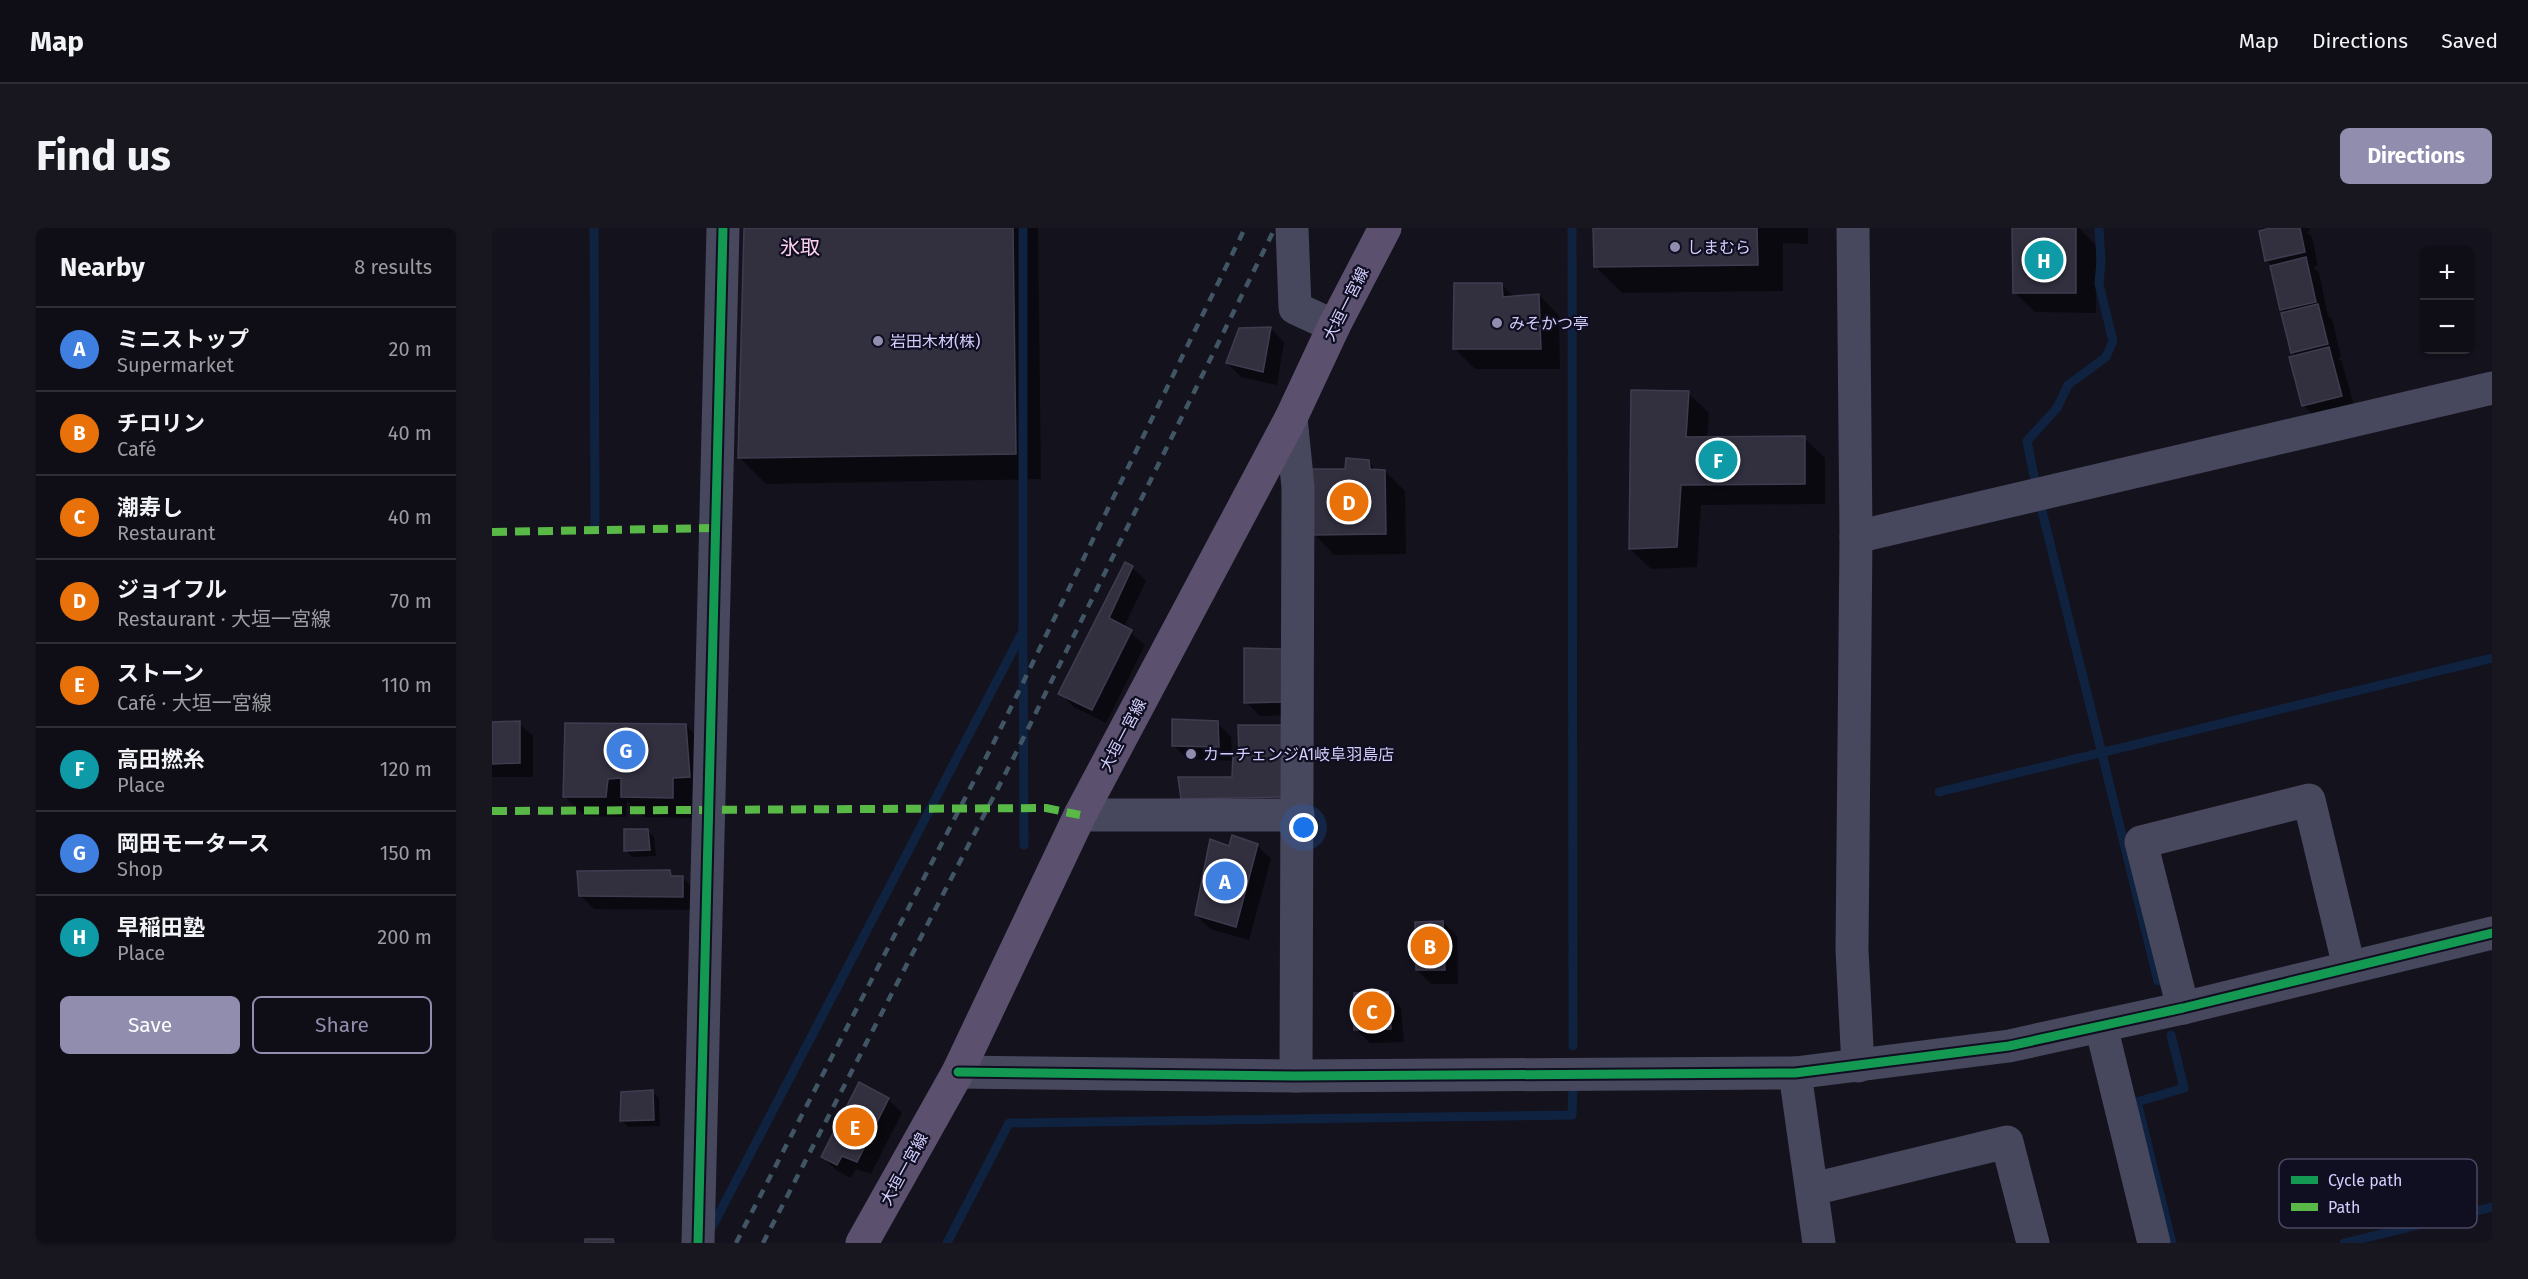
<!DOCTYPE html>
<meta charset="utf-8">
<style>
:root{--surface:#0f0e16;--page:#18171f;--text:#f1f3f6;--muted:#9b9ca1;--line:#2f2e35;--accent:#908daf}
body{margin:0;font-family:"Fira Sans","Noto Sans JP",sans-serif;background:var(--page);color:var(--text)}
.controls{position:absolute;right:18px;top:18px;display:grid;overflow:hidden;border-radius:9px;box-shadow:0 2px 4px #0004}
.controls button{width:54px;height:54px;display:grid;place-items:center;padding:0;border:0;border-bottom:2px solid var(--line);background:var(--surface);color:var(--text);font:30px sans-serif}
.you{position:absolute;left:812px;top:600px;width:21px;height:21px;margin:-15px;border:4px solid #fff;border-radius:50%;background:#1a73e8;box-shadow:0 0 0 9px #1a73e833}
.badge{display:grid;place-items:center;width:39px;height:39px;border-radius:50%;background:var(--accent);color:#fff;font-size:20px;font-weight:700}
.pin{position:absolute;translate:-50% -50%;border:3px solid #fff;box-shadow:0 2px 6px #0006}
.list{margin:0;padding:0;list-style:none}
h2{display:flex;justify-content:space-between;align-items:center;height:78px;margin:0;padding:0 24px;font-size:26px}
h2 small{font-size:20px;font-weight:400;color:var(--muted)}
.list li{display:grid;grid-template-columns:39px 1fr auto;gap:18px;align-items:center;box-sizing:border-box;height:84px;padding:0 24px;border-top:2px solid var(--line)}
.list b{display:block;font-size:22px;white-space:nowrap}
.list p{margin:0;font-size:20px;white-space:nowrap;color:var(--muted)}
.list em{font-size:20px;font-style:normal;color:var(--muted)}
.actions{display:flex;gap:12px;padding:18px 24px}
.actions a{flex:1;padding:14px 0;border:2px solid var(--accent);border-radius:9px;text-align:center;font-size:21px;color:var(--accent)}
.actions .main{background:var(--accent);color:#fff}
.map{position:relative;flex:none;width:2000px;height:1015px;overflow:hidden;border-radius:9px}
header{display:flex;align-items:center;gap:36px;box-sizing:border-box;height:84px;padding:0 30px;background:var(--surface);border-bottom:2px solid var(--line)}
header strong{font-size:28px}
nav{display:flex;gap:33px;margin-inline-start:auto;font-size:21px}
.intro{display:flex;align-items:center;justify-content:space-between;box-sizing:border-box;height:144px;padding:0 36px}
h1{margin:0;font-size:42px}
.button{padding:15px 27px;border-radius:9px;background:var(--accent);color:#fff;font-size:21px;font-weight:700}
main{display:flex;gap:36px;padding:0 36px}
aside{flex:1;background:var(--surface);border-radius:9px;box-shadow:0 2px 4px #0004}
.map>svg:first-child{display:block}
</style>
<header>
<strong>Map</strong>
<nav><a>Map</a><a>Directions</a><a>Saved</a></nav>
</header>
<div class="intro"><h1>Find us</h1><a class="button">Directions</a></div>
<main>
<aside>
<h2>Nearby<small>8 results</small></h2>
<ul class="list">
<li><span class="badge" style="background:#3f7fe0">A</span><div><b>ミニストップ</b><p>Supermarket</p></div><em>20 m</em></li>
<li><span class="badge" style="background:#e8710a">B</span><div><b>チロリン</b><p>Café</p></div><em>40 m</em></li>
<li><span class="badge" style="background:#e8710a">C</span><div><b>潮寿し</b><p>Restaurant</p></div><em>40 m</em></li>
<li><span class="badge" style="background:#e8710a">D</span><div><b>ジョイフル</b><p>Restaurant · 大垣一宮線</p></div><em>70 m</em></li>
<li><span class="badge" style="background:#e8710a">E</span><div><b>ストーン</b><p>Café · 大垣一宮線</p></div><em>110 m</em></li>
<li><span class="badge" style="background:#0f9aa8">F</span><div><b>高田撚糸</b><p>Place</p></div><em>120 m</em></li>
<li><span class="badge" style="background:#3f7fe0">G</span><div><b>岡田モータース</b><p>Shop</p></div><em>150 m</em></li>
<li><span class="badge" style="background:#0f9aa8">H</span><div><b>早稲田塾</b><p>Place</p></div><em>200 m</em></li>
</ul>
<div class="actions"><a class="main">Save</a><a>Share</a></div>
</aside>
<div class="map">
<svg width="2000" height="1015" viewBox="0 0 2000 1015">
<rect width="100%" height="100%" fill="#14121d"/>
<g fill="#0007">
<path d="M253,0H546L549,251L274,256L248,230Z"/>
<path d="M1102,0H1316V16L1291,15V63L1130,65L1104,39Z"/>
<path d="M1522,0H1587L1604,17V85L1543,84L1522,64Z"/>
<path d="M1771,0H1818V3L1814,4L1820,9L1826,38L1821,39L1827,45L1836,88L1840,91L1849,129L1846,130L1850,134L1863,181L1826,191L1812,178L1805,129L1800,124L1793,85L1790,82L1780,38L1775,33L1769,4L1773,3Z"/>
<path d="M1009,56L1022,69L1047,67L1067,88L1068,141H983L962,120Z"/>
<path d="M778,100L792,114L785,157L749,149L735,135Z"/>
<path d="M1196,165L1217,185L1215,210H1312L1333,230V276L1209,277L1205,339L1159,341L1138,321Z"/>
<path d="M876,233L885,243H893L913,263L914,326L842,327L822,306L855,242Z"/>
<path d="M640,339L654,353L632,399L653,417L614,495L582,479L568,465Z"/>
<path d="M753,421L804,487L768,488L754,474Z"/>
<path d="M27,495L41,508V549H0V496Z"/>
<path d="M725,495L739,509L740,528L748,529L812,588L691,570L742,550V533L696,531L682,518Z"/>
<path d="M194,497L214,518L218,569L200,570L201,590L151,589L135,573L134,589L93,588L72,568Z"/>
<path d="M155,602L162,609L164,628L140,629L134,622Z"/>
<path d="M765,617L779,631L757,712L718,701L704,687L738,620Z"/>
<path d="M178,644L183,649H190L204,663V682L102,681L88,667Z"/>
<path d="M951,694L965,708L966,756H939L925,742Z"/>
<path d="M896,766L909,780L912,814L878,815L864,801Z"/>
<path d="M160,864L167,870L168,898L136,899L129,892Z"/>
<path d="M396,871L410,885L379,946L364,941L359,950L344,942L331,929Z"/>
</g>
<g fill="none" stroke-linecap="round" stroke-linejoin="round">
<g stroke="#0f2341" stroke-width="9">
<path d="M102,0L103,298"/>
<path d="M1080,0L1081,818"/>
<path d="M1542,248L1535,213L1565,180L1576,157L1614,129L1621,113L1607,56L1609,33L1607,0"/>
<path d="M1550,283L1666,753"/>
<path d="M531,407L532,617"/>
<path d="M1447,564L2000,430"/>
<path d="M1679,807L1692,860L1645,874L1680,1015"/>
<path d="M219,1001L531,403V0"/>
<path d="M455,1015L517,895L1080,887L1081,860"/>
<path d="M1852,1015L2000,979"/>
</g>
</g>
<g fill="#32303f" stroke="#3f3c50" stroke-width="1.5">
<path d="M252,0H521L524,226L246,230Z"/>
<path d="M1101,0H1265L1266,37L1102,39Z"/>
<path d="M1520,0H1584V65H1521Z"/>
<path d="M1778,0H1808L1813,24L1773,33L1767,3Z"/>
<path d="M1814,29L1824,74L1788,82L1778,38Z"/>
<path d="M962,55H1010L1011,69L1047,66L1049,121H961Z"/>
<path d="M1826,76L1836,116L1799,125L1789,85Z"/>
<path d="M779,99L771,144L734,135L747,100Z"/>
<path d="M1837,119L1850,168L1810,178L1797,129Z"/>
<path d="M1139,162L1197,163L1194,209L1313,208V256L1189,257L1185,319L1137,321Z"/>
<path d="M854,230L877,232L878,241L893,242L894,306L820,307V241H853Z"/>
<path d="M633,334L641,338L617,390L640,402L600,482L566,466Z"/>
<path d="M752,420L791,421V474L752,475Z"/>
<path d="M680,491L726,493L727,519L680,518Z"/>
<path d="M28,493V535L0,536V494Z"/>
<path d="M73,495L194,496L198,549L181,550V570L129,569V550L116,551L114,569H71Z"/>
<path d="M746,497H794L792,569L689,571L686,549H740L741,527H747Z"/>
<path d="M132,601H156L158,622L132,623Z"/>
<path d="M740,607L766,616L744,699L703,687L718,611L737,618Z"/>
<path d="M178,642L179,648H191V669L87,668L85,643Z"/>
<path d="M951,693L953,742H924L923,694Z"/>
<path d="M896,764L899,801L862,802V765Z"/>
<path d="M367,854L397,870L365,934L350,928L345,937L329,929Z"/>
<path d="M161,862L162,892L128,893L129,864Z"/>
<path d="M93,1011H121L122,1015H93Z"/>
</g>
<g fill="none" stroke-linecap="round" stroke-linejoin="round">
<g stroke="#47475d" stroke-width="33">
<path d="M800,0L803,80L842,98"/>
<path d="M1361,0L1364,309L1360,722L1366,838"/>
<path d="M799,190L806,259L804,848"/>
<path d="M1364,309L2000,160"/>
<path d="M588,587H806"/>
<path d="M1691,780L1649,614L1817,572L1857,739"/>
<path d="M1609,798L1662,1015"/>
<path d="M1303,845L1327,1015"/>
<path d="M1321,961L1515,914L1541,1015"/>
<path d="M206,1015L231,0"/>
</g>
<path stroke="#47475d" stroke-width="33" d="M466,844L804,848L1303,845L1517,818L1691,780L2000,705"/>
<path stroke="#5b516f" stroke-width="33" d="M370,1015L466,844L588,587L799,190L842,98L893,0"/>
<g stroke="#415664" stroke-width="4.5" stroke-dasharray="9 8" stroke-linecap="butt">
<path d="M244,1015L503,512L753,0"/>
<path d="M271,1015L523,527L783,0"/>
</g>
<g stroke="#58b947" stroke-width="8" stroke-dasharray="15 8" stroke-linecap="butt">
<path d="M0,304L223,300"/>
<path d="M0,583L554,580L588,587"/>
</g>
<g stroke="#100e21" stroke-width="13">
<g id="cycleway">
<path d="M466,844L804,848L1303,845L1517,818L1691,780L2000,705"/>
<path d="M206,1015L231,0"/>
</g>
</g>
<use href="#cycleway" stroke="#139951" stroke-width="9"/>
</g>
<g fill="#908daf" stroke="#100e21" stroke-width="2">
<circle cx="1183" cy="19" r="6"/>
<circle cx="1005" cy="95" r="6"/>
<circle cx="386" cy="113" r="6"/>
<circle cx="699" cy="526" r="6"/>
</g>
<g text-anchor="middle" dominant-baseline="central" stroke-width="4.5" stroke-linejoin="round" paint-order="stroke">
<g font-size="16" fill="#d3cffd" stroke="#100e21" text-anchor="start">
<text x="1195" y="19">しまむら</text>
<text x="1017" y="95">みそかつ亭</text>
<text x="398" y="113">岩田木材(株)</text>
<text x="711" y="526">カーチェンジA1岐阜羽島店</text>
</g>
<g font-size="16" fill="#d3cffd" stroke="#100e21">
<text transform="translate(854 76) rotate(-63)">大垣一宮線</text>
<text transform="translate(631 507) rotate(-62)">大垣一宮線</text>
<text transform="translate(412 941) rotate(-61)">大垣一宮線</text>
</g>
<g font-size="20" fill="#fed1ef" stroke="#100e21">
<text x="308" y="19">氷取</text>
</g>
</g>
<rect x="1787" y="931" width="198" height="69" rx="9" fill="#100e21" stroke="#4a4863" stroke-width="1.5"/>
<rect x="1799" y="948" width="27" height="8" fill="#139951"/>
<rect x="1799" y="975" width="27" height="8" fill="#58b947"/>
<g font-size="16" fill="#d3cffd">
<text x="1836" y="958">Cycle path</text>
<text x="1836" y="985">Path</text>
</g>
</svg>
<div class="controls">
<button>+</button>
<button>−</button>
</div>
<div class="you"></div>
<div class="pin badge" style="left:733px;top:653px;background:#3f7fe0">A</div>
<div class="pin badge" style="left:938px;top:718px;background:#e8710a">B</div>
<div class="pin badge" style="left:880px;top:783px;background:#e8710a">C</div>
<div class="pin badge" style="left:857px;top:274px;background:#e8710a">D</div>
<div class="pin badge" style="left:363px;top:899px;background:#e8710a">E</div>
<div class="pin badge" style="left:1226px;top:232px;background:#0f9aa8">F</div>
<div class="pin badge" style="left:134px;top:522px;background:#3f7fe0">G</div>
<div class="pin badge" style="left:1552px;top:32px;background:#0f9aa8">H</div>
</div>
</main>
